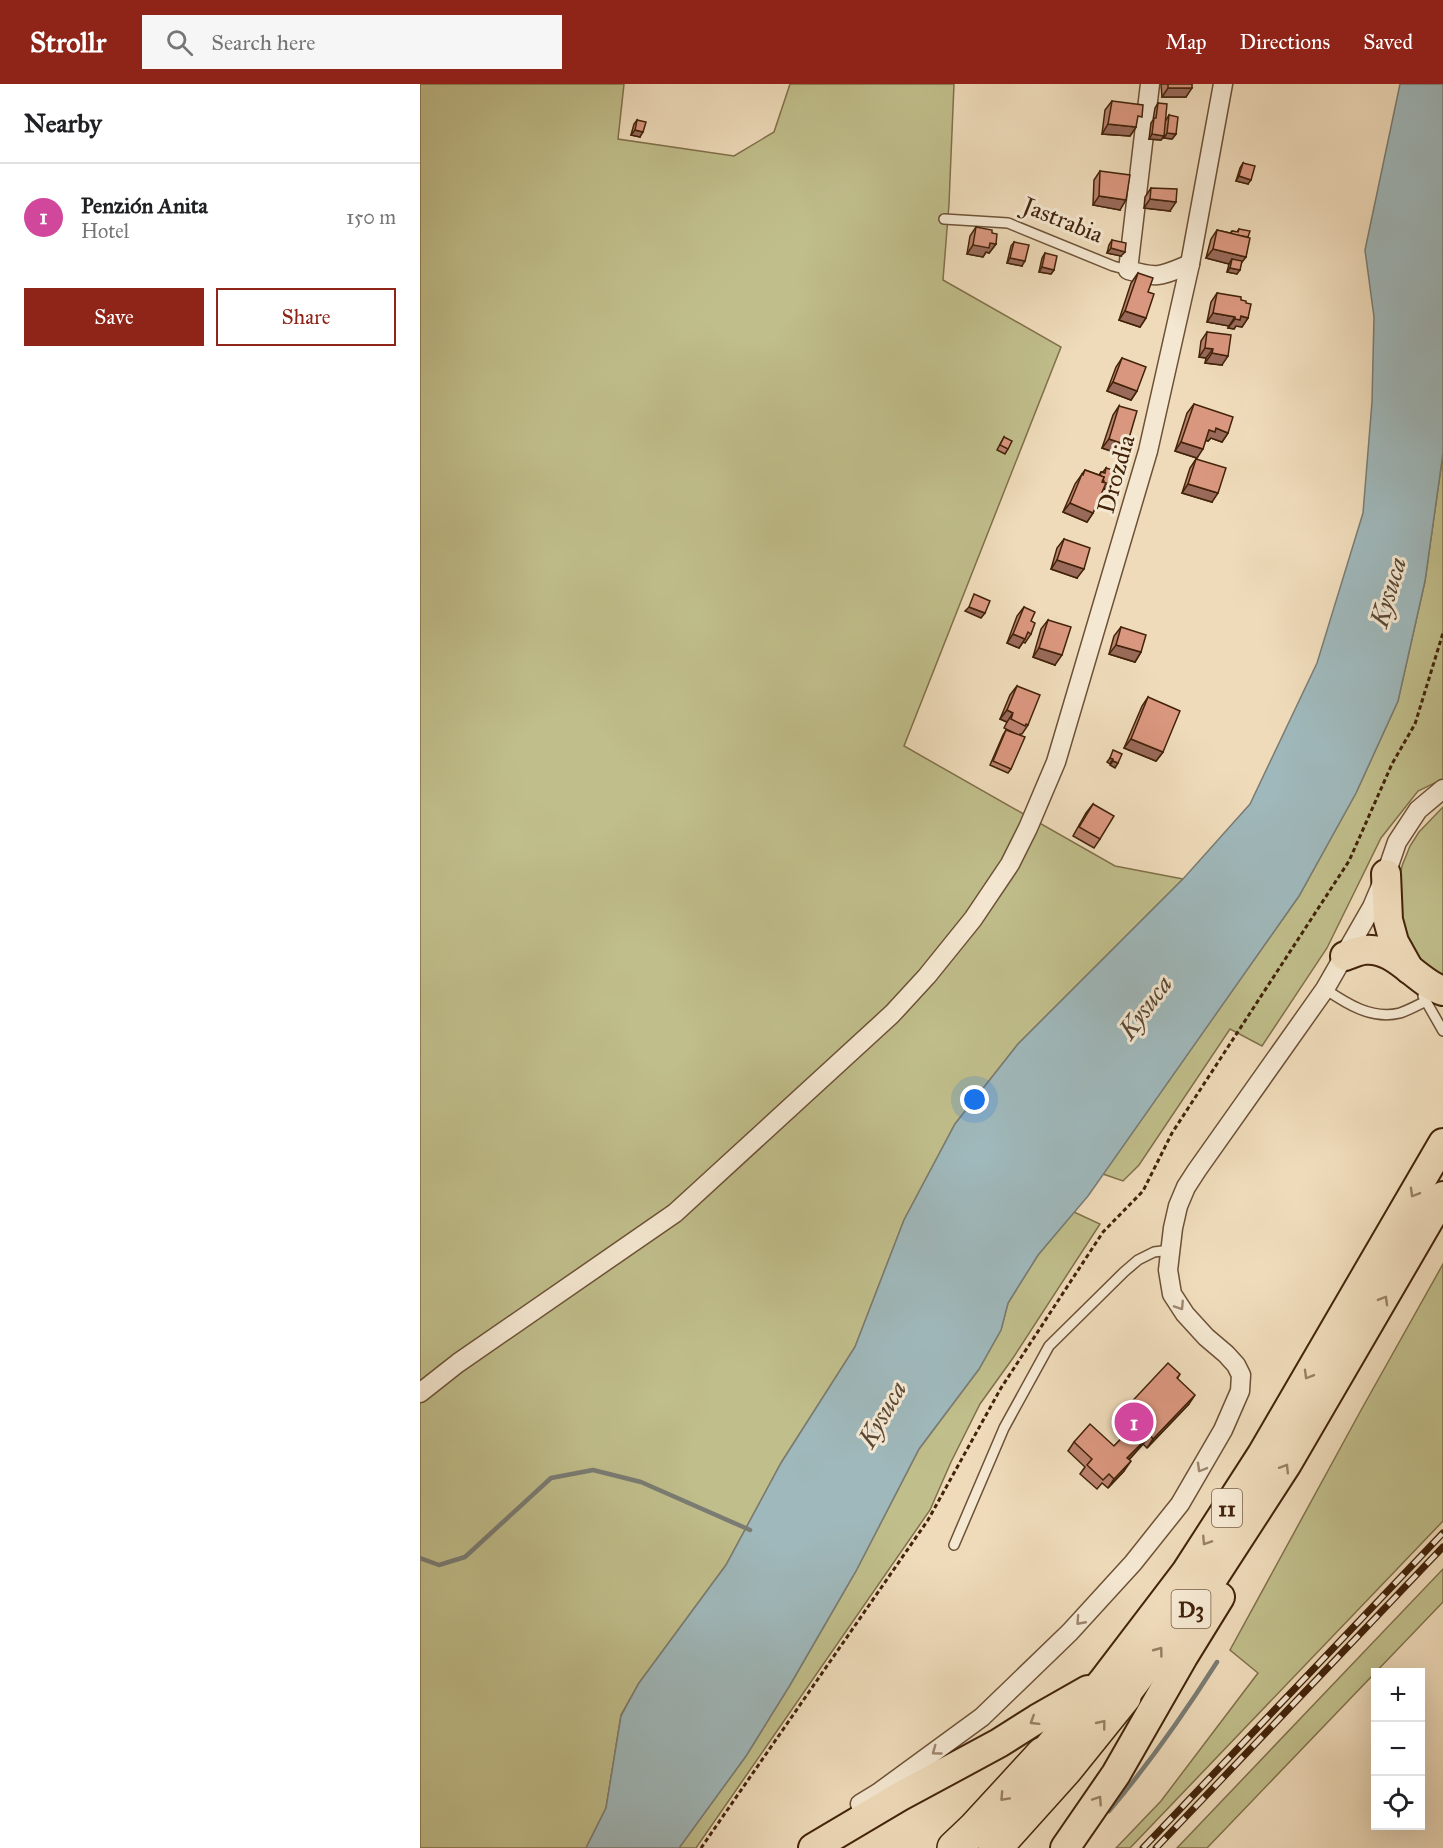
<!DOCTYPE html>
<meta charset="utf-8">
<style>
:root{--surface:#fff;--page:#f6f6f6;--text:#202124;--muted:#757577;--line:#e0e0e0;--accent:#8f2418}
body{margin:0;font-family:"IM FELL Great Primer",serif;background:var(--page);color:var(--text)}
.controls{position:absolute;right:18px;bottom:18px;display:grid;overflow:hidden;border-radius:0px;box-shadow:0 6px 24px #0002}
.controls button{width:54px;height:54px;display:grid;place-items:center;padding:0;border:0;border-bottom:2px solid var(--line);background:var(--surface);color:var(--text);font:30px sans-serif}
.you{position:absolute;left:555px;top:1016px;width:21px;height:21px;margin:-15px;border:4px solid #fff;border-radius:50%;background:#1a73e8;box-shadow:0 0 0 9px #1a73e833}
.badge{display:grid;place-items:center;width:39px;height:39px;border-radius:50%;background:var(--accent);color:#fff;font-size:20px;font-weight:700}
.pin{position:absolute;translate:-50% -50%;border:3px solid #fff;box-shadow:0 2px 6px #0006}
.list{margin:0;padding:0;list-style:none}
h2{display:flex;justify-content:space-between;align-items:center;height:78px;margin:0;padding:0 24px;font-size:26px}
h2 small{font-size:20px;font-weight:400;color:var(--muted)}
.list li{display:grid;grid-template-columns:39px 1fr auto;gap:18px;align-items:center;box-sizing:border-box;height:108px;padding:0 24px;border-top:2px solid var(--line)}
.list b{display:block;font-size:22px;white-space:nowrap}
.list p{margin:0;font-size:20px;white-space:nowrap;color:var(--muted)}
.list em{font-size:20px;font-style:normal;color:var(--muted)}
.actions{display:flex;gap:12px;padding:18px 24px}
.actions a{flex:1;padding:14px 0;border:2px solid var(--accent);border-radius:0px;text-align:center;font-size:21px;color:var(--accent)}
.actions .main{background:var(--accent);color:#fff}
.icon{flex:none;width:33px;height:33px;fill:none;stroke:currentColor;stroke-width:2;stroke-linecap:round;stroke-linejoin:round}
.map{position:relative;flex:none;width:1023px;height:1764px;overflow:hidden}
header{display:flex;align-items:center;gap:36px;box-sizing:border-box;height:84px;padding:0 30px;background:var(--accent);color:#fff}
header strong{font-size:28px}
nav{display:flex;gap:33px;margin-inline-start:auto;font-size:21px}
.search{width:420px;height:54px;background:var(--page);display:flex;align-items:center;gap:15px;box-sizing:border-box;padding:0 21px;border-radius:0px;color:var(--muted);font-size:22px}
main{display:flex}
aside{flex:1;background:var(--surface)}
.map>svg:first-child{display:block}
</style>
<header>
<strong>Strollr</strong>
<div class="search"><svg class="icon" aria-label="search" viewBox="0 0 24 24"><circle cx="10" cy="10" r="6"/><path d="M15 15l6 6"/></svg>Search here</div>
<nav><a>Map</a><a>Directions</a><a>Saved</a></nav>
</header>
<main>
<aside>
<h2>Nearby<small></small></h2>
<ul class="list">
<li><span class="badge" style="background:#d1479c">1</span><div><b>Penzión Anita</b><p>Hotel</p></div><em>150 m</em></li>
</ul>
<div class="actions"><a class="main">Save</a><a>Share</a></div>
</aside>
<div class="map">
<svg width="1023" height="1764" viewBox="0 0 1023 1764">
<rect width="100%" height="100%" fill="#efdbba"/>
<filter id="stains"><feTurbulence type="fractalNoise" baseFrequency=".00333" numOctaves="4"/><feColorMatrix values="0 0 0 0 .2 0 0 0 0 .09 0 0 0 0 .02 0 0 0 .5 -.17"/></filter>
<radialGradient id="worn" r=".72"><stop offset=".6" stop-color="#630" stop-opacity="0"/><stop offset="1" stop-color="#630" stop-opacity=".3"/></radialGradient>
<g fill="#c0be8b" stroke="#81704a" stroke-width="1.5">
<path d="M0,0H204L198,55L314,72L354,48L370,0H534L529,120L523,196L641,263L484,662L695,782L763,795L598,960L535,1040L484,1136L435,1263L361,1379L306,1481L219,1599L201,1631L186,1724L166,1764H0Z"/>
<path d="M1023,369V695L998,707L961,754L907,864L842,962L810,945L719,1081L703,1097L683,1090L879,812L936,709L978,617L1005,497Z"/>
<path d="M1023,723V897L1007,892L981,852L976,810L982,782L990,762L999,748Z"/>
<path d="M654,1128L680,1140L593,1274L560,1320L531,1378L510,1426L276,1764H259L326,1672L370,1601L436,1487L499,1365L559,1285L581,1246L588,1219L618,1171Z"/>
<path d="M1023,1180V1437L710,1764H696L741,1717L838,1589L810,1566L940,1328Z"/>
<path d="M1023,1485V1518L787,1764H757Z"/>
</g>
<path fill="#9fb8bb" stroke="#7a7c74" stroke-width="1.5" d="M980,0H1023V369L1005,497L978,617L936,709L879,812L668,1112L618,1171L588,1219L581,1246L559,1285L499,1365L436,1487L370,1601L326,1672L259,1764H166L186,1724L201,1632L219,1599L306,1481L361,1379L435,1263L484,1136L535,1040L598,960L763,795L830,720L897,579L943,429L952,318L954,233L945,166Z"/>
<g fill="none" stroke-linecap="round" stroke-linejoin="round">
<g stroke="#7a7c74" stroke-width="4.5">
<path d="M0,1474L19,1481L45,1473L131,1394L173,1386L221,1398L330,1446"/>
<path d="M689,1727C729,1680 764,1630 797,1578"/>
</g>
<g stroke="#6d5136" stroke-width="12">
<g id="service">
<path d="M524,135L588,139L693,182L708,186"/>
<path d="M905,905C927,920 952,936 980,929C989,926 998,921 1006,917"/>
<path d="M1003,912L1023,947"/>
<path d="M534,1461L584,1344L629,1262L704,1188L718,1176L734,1168L750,1166"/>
</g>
</g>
<g stroke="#6d5136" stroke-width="21">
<g id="minor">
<path d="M730,0L708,186C739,195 741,192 770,180"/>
<path d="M0,1309L38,1279L255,1129L472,930L507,892L553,835L590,780L608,744L636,678L728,367L770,180L803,0"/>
<path d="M440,1720L458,1709L562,1633L650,1548L713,1479L760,1420L803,1346L820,1307L821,1291L816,1281L806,1270L786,1253L765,1230L752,1210L748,1186L753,1144L758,1122L766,1103L777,1086L905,905L952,823L966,790L977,758L998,726L1023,705"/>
</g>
</g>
<g stroke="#42230a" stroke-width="32">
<g id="primary">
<path d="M966,790L968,836L974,858L989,885"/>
<path d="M925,872C931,870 937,867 944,866C975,862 996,898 1023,907"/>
<path d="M704,1613L790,1499L867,1380L1023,1112"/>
<path d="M623,1670L683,1597L766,1488L842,1370L1023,1059"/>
<path d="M393,1764L479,1713L579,1659L617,1635L668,1606"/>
<path d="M645,1764L696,1690L763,1573L800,1513"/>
</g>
</g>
<g stroke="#42230a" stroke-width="36">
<g id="motorway">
<path d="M534,1764L555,1744L623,1670"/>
<path d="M575,1764L646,1685L704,1613"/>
</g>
</g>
<path stroke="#42230a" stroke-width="3" stroke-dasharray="4.5 3" stroke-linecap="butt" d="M281,1764L508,1436L581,1304L683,1148L723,1107L752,1049L929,777L972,680L995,640L1023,549"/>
<use href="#service" stroke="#f5e8d2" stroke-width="9"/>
<use href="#minor" stroke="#f5e8d2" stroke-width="18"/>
<use href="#primary" stroke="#efdbba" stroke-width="28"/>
<use href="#motorway" stroke="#efdbba" stroke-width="33"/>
<g stroke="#42230a" stroke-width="7">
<g id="rail">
<path d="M723,1764L1023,1449"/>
<path d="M736,1764L1023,1463"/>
</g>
</g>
<use href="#rail" stroke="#f5e8d2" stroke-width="4.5" stroke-dasharray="14" stroke-linecap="butt"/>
</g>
<g fill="#bb826d" stroke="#42230a" stroke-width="1.5">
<path d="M741,0H772L766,13H742Z"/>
<path d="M692,17L716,43L710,52L682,50L685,26Z"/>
<path d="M738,19L746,36L749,31L756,50L752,55L744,54V52L741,56L729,55L731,39L733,36L735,24Z"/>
<path d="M217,36L220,53L211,51L214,40Z"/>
<path d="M823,79L828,100L816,97L820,84Z"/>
<path d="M680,87L700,126L673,121L674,96Z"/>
<path d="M731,104L750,127L724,124L725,113Z"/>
<path d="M556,143L572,149L576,160L569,169L566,168L563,173L547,170L550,152Z"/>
<path d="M819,145L828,153L826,173L822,177L817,190L807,188L809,180L786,174L791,155L797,146L810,149L812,147L817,148Z"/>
<path d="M692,156L701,172L687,169L689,161Z"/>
<path d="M594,158L602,182L587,179L591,162Z"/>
<path d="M625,169L634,186L631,190L619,188L622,174Z"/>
<path d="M718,189L728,208L726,234L720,243L699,236L711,199Z"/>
<path d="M797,209L821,216L828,234L822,243L816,242L814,245L808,244L809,242L787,238L791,218Z"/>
<path d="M787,248L802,281L785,279L786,274L779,273L781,257Z"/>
<path d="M702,274L717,307L711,316L687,307L696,283Z"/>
<path d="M774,320L808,349L802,358L791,354L788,357L786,356L777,374L755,367L767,329Z"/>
<path d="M699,322L700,370L682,364L693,331Z"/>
<path d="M584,353L588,365L585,370L577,366Z"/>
<path d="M776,375L792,418L762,409L770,384Z"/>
<path d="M686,384L689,406L683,405L673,429L667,438L643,428L655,400L665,386L679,391L681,388H683Z"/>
<path d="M644,455L657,494L631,485L637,464Z"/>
<path d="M604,523L611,537V550L605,559L603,558L599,564L587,559L597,532Z"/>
<path d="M628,536L635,581L613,573L621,545Z"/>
<path d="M701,543L721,568L715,578L689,570L694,552Z"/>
<path d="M597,602L608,641L602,650H600L599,651L591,685L588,689L570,681L583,651L586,646L594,649L584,644L587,638L580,635L590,611Z"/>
<path d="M728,613L743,668L736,677L704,664L722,622Z"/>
<path d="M673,720L680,755L674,764L653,752L666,729Z"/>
<path d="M760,1290L757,1295L769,1320L727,1364L723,1360L709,1376L704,1387L688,1404L682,1399L677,1405L660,1390L665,1383L648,1367L654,1358L694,1362L710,1346L698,1335L704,1326Z"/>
</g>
<g fill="#996a59" stroke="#42230a" stroke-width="1.5">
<path d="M748,4H772L766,13H742Z"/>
<path d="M688,40L716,43L710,52L682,50Z"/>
<path d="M215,46L223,48L220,53L211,51Z"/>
<path d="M747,49L756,50L752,55L744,54Z"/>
<path d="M732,50L744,52L741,56L729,55Z"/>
<path d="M819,92L831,96L828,100L816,97Z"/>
<path d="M679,112L706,116L700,126L673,121Z"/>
<path d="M730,115L756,118L750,127L724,124Z"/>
<path d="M570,159L576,160L569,169L566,168L563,173L547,170L553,161Z"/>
<path d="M691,164L705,168L701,172L687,169Z"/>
<path d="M793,165L826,173L819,182L812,175L809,180L786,174Z"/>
<path d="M590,174L605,177L602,182L587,179Z"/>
<path d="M622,183L634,186L631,190L619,188Z"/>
<path d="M810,184L820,186L817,190L807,188Z"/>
<path d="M705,227L726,234L720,243L699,236Z"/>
<path d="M793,229L815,233L809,242L787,238Z"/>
<path d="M821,232L828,234L822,243L816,242L814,245L808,244L815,235Z"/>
<path d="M785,264L793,265L786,274L779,273Z"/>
<path d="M792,269L808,272L802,281L785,279Z"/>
<path d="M693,298L717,307L711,316L687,307Z"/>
<path d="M796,344L808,349L802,358L791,354L788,357L783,355L789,346Z"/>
<path d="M689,355L707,361L700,370L682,364Z"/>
<path d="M761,358L783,365L777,374L755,367Z"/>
<path d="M684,399L692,402L689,406L681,404Z"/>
<path d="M768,400L798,409L792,418L762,409Z"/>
<path d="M650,419L673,429L667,438L643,428Z"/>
<path d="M637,476L664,485L657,494L631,485Z"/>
<path d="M549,523L565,529L561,534L545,527Z"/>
<path d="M593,550L605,555L599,564L587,559Z"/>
<path d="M696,561L721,568L715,578L689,570Z"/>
<path d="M619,564L642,571L635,581L613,573Z"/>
<path d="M587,626L593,629L587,638L580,635Z"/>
<path d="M711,655L743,668L736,677L704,664Z"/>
<path d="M690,674L693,675L690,680L687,678Z"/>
<path d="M693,677L698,679L695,684L690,681Z"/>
<path d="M775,1311L769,1320L727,1364L733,1355Z"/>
<path d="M730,1351L723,1360L701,1384L707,1374Z"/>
<path d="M711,1377L704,1387L688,1404L694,1395Z"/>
</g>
<g fill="#da977f" stroke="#42230a" stroke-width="1.5">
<rect x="748" y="0" width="24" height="4"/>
<path d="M692,17L723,21L722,33L718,32L716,43L688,40Z"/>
<path d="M738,19L747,20L744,52L732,50L734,34H736Z"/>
<path d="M749,31L758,33L756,50L747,49Z"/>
<path d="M217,36L226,38L223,48L215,46Z"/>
<path d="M823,79L835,82L831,96L819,92Z"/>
<path d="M680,87L710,91L706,116L679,112Z"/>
<path d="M731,104L757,105L756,118L730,115Z"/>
<path d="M556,143L572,146V149L577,150L576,160L570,159L569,164L553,161Z"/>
<path d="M819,145L830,147L828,153L811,150L812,147L818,148Z"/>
<path d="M797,146L830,154L826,173L793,165Z"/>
<path d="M692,156L706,159L705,168L691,164Z"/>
<path d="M594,158L609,161L605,177L590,174Z"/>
<path d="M625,169L637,172L634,186L622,183Z"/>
<path d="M812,175L822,177L820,186L810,184Z"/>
<path d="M718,189L733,194L728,208L734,210L726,234L705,227Z"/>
<path d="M797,209L821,213V216L826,217V219L831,220L828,234L821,232L820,236L815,235V233L793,229Z"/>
<path d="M787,248L811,251L808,272L792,269L793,265L785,264Z"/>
<path d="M702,274L726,283L717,307L693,298Z"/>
<path d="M774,320L813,333L808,349L796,344L795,348L789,346L783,365L761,358Z"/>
<path d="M699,322L717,327L707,361L689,355Z"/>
<path d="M584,353L592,357L588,365L580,361Z"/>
<path d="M776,375L806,384L798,409L768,400Z"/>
<path d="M686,384L696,387L692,402L685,400L684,399V397H683L684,393L680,392L681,388L685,389Z"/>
<path d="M665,386L684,393L682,398L686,399L673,429L650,419L662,390L663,391Z"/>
<path d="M644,455L670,464L664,485L637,476Z"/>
<path d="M554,510L570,517L565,529L549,523Z"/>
<path d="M604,523L615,528L611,537L615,539L611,550L608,548L605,555L593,550Z"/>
<path d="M628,536L651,543L642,571L619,564Z"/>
<path d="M701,543L726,551L721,568L696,561Z"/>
<path d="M597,602L620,611L608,641L606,640L605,642L591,635L593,629L587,626Z"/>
<path d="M728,613L760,627L743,668L711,655Z"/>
<path d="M586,646L605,653L591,685L573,677Z"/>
<path d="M693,666L702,670L698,679L693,677V675L690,674Z"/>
<path d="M673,720L694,732L680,755L659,743Z"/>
<path d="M748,1279L760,1290L757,1294L775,1311L733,1355L730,1351L707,1374L711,1377L694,1395L689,1390L683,1396L667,1381L672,1375L654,1358L670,1340L694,1362L717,1338L704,1326Z"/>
</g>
<defs><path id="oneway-chevron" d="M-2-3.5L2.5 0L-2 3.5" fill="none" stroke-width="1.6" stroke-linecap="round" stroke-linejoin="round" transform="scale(1.5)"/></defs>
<g stroke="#987f62">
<use href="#oneway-chevron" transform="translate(994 1109) rotate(120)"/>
<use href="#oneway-chevron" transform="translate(964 1216) rotate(-60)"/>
<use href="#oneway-chevron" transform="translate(888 1291) rotate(120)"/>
<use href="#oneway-chevron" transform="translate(865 1384) rotate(-58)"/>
<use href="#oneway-chevron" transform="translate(786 1457) rotate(123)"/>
<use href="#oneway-chevron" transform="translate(739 1567) rotate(-53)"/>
<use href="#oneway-chevron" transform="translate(614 1637) rotate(148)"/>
<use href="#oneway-chevron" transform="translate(682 1640) rotate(-51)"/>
<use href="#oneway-chevron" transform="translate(584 1713) rotate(133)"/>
<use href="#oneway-chevron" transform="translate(678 1716) rotate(-56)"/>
</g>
<g stroke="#9c866e">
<use href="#oneway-chevron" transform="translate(760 1222) rotate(57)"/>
<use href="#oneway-chevron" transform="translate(781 1384) rotate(120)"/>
<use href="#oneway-chevron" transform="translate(660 1537) rotate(132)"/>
<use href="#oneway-chevron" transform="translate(516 1667) rotate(144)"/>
</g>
<g text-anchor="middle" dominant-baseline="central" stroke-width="6" stroke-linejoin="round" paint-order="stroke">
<g fill="#f5e8d2" stroke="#785e46" stroke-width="1.5">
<rect x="792" y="1405" width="30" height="38" rx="4.5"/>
<rect x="751.5" y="1506" width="39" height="38" rx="4.5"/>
</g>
<g font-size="22" font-weight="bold" fill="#42230a">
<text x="807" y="1424">11</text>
<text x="771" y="1525">D3</text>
</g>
<g font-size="24" fill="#42230a" stroke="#f5e8d2">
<text transform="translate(643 136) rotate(22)">Jastrabia</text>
<text transform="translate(696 390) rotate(-74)">Drozdia</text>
</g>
<g font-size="26" font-style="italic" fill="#594836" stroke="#f5e8d2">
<text transform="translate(968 508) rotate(-74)">Kysuca</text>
<text transform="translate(725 923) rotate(-54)">Kysuca</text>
<text transform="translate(462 1330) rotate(-61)">Kysuca</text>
</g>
</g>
<rect width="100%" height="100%" filter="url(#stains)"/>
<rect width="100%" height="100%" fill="url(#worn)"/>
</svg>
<div class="controls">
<button>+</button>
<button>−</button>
<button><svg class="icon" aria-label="locate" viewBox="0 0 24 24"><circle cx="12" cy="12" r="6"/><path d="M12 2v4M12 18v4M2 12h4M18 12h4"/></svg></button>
</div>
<div class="you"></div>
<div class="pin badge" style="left:714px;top:1338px;background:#d1479c">1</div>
</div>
</main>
